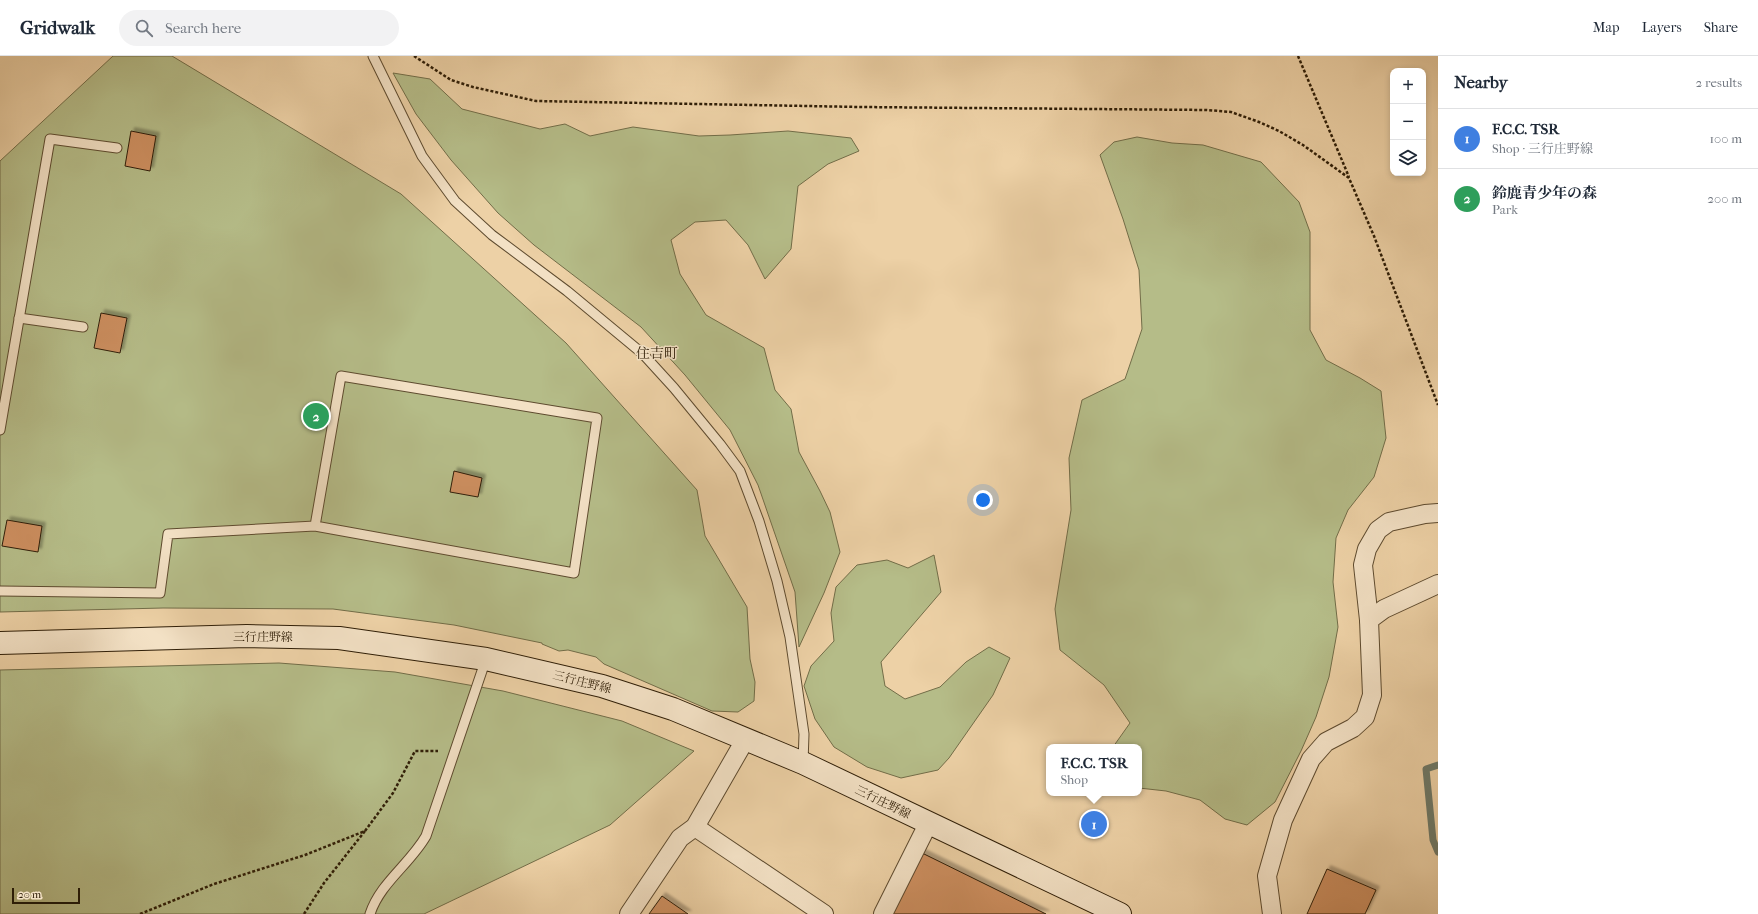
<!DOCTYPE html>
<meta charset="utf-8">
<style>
:root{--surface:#fff;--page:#f2f2f3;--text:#1f2937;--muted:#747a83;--line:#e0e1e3;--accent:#0f766e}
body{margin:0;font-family:"IM FELL French Canon","Noto Serif JP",serif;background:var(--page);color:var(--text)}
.controls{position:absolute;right:12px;top:12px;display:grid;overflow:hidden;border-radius:8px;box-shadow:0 2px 6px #0003}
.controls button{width:36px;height:36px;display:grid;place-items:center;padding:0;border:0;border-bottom:1px solid var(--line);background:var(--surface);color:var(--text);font:20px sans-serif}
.scale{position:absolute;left:12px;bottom:10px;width:68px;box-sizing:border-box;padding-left:4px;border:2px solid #2f1e07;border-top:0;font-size:11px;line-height:14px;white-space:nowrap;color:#2f1e07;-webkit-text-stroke:3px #f3e1c5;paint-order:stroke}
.you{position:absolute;left:983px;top:444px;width:14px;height:14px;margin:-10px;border:3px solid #fff;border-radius:50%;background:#1a73e8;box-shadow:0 0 0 6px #1a73e833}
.badge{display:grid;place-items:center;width:26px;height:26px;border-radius:50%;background:var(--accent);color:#fff;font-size:13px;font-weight:700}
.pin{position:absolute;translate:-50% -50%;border:2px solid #fff;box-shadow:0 1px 4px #0006}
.popup{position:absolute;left:1046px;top:688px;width:96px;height:52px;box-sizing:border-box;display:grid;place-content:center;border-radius:8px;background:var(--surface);filter:drop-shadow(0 1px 3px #0005);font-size:13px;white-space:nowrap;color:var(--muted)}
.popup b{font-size:15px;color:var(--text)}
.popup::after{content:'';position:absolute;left:50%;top:100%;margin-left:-8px;border:8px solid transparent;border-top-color:var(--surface)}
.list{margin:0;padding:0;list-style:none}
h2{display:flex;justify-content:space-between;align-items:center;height:52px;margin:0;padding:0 16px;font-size:17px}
h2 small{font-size:13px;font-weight:400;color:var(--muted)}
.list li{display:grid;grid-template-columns:26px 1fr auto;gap:12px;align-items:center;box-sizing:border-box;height:60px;padding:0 16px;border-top:1px solid var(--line)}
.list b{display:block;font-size:15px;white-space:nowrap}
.list p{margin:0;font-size:13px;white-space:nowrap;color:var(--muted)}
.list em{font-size:13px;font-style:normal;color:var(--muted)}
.icon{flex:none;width:22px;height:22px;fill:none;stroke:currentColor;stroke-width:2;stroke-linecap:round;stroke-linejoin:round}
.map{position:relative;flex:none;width:1438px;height:858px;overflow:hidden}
header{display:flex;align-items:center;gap:24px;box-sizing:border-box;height:56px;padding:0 20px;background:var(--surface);border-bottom:1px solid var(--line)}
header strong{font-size:19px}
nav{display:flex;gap:22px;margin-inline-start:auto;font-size:14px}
.search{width:280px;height:36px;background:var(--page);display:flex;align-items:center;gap:10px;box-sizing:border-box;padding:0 14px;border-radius:22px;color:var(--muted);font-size:15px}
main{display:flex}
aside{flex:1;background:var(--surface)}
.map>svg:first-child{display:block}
</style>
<header>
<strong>Gridwalk</strong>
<div class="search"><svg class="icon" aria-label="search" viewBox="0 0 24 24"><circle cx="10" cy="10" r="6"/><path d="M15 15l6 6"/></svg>Search here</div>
<nav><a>Map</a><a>Layers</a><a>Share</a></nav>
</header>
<main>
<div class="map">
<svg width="1438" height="858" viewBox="0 0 1438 858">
<defs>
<filter id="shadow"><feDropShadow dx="3.5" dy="-3.5" stdDeviation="1" flood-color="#0004"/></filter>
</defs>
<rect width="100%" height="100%" fill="#edd1a6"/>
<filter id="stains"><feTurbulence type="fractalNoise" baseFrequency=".005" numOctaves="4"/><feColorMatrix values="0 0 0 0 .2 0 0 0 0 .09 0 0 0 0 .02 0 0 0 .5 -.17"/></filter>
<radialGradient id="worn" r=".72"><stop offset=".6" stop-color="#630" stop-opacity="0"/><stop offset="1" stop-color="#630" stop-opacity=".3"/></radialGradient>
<g fill="#b5bc88" stroke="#726d48">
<path d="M113,0H172L401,138L566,287L697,434L705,480L747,551L750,603L755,626L754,645L738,656L712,655L604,608L596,601L568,594L559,595L542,588V587L454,569L333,553L163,552L0,556V105Z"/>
<path d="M393,17L430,23L462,53L540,73L565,68L590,80L633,71L699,80L730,79L788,75L851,82L859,95L828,108L798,130L791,193L765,223L748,189L726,164L695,166L671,184L680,218L706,259L764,292L775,334L791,353L799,396L820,435L830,456L840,496L824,537L799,591L795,536L758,429L730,374L685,319L641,271L534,189L498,157L451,104L416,58Z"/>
<path d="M1137,81L1172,87L1203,89L1261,106L1299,146L1310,176V274L1326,304L1360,322L1381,335L1386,382L1374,421L1348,454L1336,482L1333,526L1338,571L1329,621L1316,661L1301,695L1275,746L1247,769L1225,763L1200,744L1166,735L1139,732V691H1113L1130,667L1104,629L1060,594L1055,553L1071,454L1069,402L1082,344L1125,323L1142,273L1139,214L1123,163L1100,99L1114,86Z"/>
<path d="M934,499L941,536L881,606L885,630L905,643L940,631L966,606L989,591L1010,602L993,639L949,702L938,714L901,722L867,711L834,691L815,663L804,630L811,610L834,585L831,557L836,531L857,509L887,504L908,512Z"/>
<path d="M279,607L395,616L503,635L622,665L694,695L610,769L424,858H0V614Z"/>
</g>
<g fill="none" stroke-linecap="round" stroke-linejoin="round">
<path stroke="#6f7a69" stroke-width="7" d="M1438,709L1426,713L1433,784L1438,796"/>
</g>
<g fill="#cd8f61" stroke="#2f1e07" filter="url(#shadow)">
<path d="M131,75L156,80L150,115L125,110Z"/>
<path d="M101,257L127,262L120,297L94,292Z"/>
<path d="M454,415L482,422L478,441L450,436Z"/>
<path d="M7,464L42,470L38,496L2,490Z"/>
<path d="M920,796L1046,858H889Z"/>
<path d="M1327,813L1376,834L1365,858H1307Z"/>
<path d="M662,840L688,858H649Z"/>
</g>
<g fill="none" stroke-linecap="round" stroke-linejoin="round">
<g stroke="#5e4b2f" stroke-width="11">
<g id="service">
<path d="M373,0L422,100L455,145L492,179L567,235L643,298L674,332L720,388L740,415L759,465L777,525L790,581L804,678L803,707"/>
<path d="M19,262L83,271"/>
<path d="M0,374L50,83L117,92"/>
<path d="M0,535L160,537L168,478L315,470L574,517L597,362L341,320L315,470"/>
<path d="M370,858C380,827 410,808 426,780L486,603"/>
</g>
</g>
<g stroke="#5e4b2f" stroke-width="20">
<g id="minor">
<path d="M1369,564L1363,509L1367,493L1378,474L1389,466L1425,458L1438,457"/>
<path d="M695,771L824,858"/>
<path d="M629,858L680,782L695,771L745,684"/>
<path d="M883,858L928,768"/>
<path d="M1272,858L1267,820L1283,764L1311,703L1326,686L1353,672L1365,661L1372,639L1369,564L1384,553L1438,528"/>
</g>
</g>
<g stroke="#2f1e07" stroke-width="24">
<path id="secondary" d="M0,587L247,580L339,582L486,603L602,630L673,653L803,707L1120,858"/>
</g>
<g stroke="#2f1e07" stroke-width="2.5" stroke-dasharray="3 2" stroke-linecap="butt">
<path d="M414,0L451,24L473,31L536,45L860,51L1207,54L1231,56L1259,66L1279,75L1303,89L1349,122L1374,180L1438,349"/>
<path d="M1298,0L1349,121"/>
<path d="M140,858L214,828L305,799L365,775L393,737L415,695H438"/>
<path d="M304,858L324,827L365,775"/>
</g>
<use href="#service" stroke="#f3e1c5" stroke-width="9"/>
<use href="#minor" stroke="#f3e1c5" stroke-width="18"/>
<use href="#secondary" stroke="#f3e1c5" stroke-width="22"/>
</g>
<g text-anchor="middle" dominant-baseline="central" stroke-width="3" stroke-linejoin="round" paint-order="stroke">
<g font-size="12" fill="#2f1e07" stroke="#f3e1c5">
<text x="263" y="581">三行庄野線</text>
<text transform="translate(582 626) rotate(14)">三行庄野線</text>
<text transform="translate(883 746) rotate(26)">三行庄野線</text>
</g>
<g font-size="14" fill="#2f1e07" stroke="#f3e1c5">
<text x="657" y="297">住吉町</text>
</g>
</g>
<rect width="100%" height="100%" filter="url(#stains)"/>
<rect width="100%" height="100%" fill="url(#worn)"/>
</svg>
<div class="controls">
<button>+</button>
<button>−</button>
<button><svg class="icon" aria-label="layers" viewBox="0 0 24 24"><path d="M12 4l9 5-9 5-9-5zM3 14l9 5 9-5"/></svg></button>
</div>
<div class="scale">20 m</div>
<div class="you"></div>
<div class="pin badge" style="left:1094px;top:768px;background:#3f7fe0">1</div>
<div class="popup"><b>F.C.C. TSR</b>Shop</div>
<div class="pin badge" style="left:316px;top:360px;background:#2e9e5b">2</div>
</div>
<aside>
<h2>Nearby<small>2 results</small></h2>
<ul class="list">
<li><span class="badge" style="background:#3f7fe0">1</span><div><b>F.C.C. TSR</b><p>Shop · 三行庄野線</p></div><em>100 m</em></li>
<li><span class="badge" style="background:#2e9e5b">2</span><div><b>鈴鹿青少年の森</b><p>Park</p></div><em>200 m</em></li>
</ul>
</aside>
</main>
